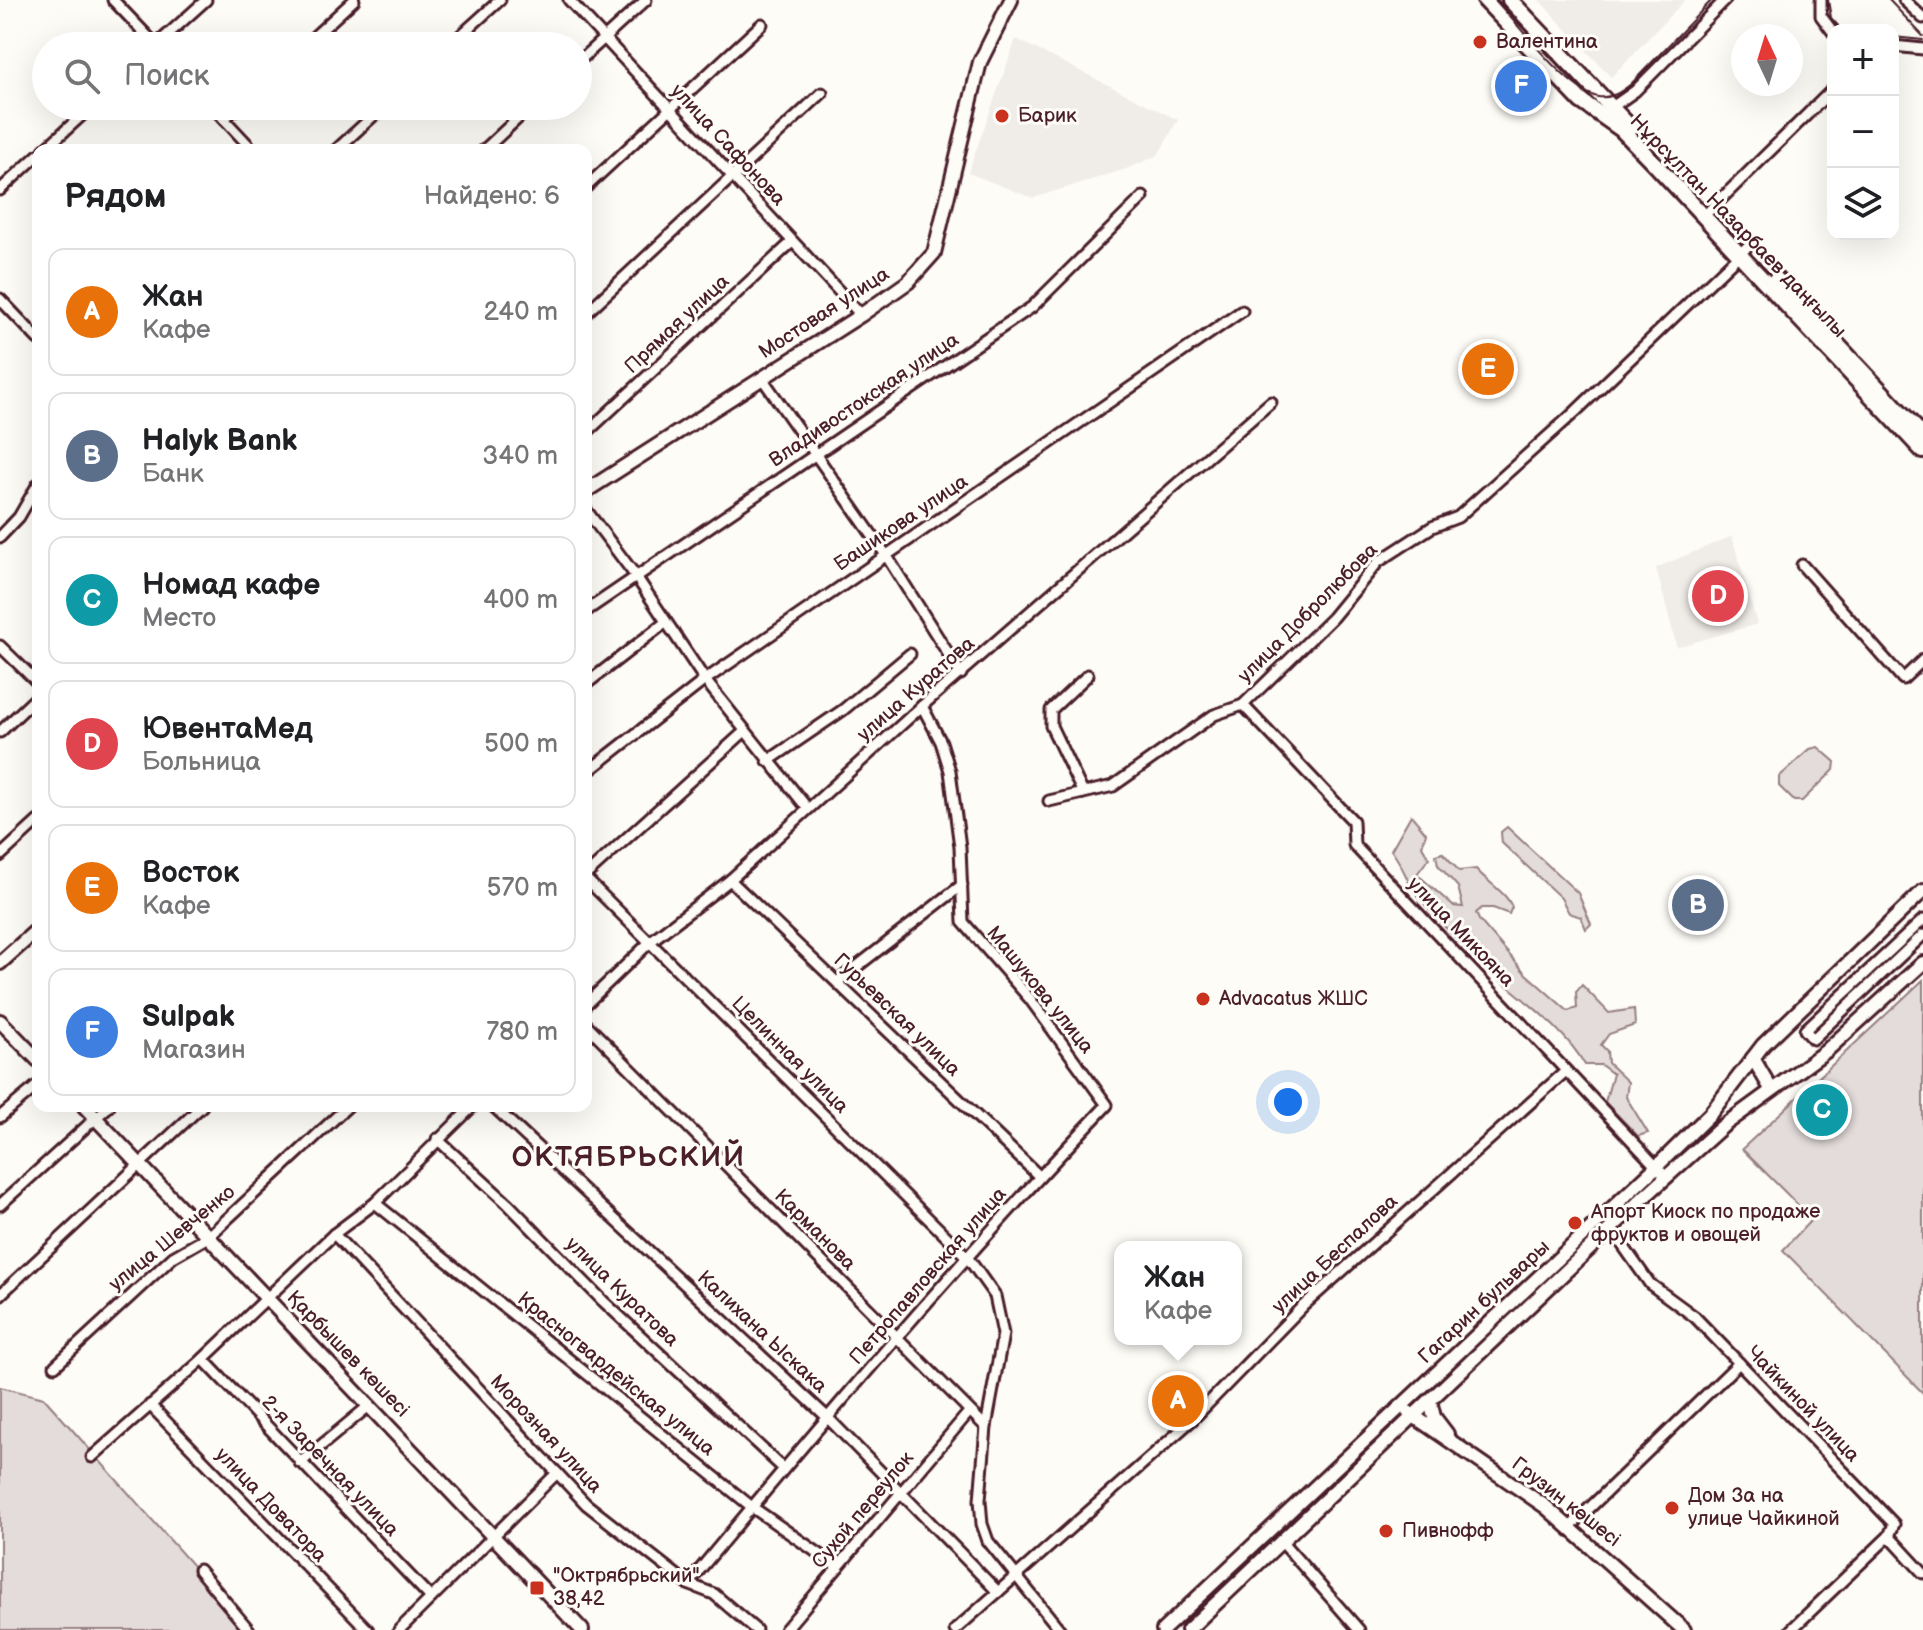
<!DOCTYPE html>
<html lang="ru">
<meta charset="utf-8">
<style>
:root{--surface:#fff;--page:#f2f2f2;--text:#202124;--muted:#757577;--line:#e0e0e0;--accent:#c8321e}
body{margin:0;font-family:"Balsamiq Sans",sans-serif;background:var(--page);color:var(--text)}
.controls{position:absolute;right:24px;top:24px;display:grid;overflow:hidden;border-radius:16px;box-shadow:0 8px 32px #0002}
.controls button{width:72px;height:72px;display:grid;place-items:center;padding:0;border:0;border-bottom:2px solid var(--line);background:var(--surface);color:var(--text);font:40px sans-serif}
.compass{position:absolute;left:1731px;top:24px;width:72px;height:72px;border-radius:50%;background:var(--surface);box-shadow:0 8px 32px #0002;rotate:356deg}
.you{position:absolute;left:1288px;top:1102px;width:28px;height:28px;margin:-20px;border:6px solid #fff;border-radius:50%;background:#1a73e8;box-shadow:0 0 0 12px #1a73e833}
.badge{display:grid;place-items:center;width:52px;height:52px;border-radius:50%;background:var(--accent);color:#fff;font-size:26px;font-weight:700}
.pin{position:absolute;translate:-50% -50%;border:4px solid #fff;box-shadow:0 2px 8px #0006}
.popup{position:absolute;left:1114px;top:1241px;width:128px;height:104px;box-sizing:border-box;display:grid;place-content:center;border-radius:16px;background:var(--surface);filter:drop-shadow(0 2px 6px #0005);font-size:26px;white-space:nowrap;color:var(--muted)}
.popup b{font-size:30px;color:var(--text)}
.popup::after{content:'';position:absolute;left:50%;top:100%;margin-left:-16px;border:16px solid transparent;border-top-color:var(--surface)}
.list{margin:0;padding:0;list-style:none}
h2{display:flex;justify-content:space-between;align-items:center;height:104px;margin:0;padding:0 32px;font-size:34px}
h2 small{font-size:26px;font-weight:400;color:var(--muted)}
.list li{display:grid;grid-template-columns:52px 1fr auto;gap:24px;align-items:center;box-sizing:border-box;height:128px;margin:0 16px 16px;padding:0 16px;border:2px solid var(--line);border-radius:16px}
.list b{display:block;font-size:30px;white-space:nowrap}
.list p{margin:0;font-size:26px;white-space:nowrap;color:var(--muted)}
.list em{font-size:26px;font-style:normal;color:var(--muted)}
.icon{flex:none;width:44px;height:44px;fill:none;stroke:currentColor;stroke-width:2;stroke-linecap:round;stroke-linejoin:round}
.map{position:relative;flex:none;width:1923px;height:1630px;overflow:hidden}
.search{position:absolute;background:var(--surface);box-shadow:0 8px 32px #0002;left:32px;top:32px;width:560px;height:88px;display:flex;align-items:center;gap:20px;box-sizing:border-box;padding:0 28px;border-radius:44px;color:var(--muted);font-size:30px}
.panel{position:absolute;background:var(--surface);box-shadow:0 8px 32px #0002;left:32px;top:144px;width:560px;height:968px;border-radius:16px}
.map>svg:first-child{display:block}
</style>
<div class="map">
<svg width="1923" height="1630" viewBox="0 0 1923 1630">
<rect width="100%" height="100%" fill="#fdfcf7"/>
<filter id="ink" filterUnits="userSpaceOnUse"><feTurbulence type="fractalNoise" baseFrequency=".0125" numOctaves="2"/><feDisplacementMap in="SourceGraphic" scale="16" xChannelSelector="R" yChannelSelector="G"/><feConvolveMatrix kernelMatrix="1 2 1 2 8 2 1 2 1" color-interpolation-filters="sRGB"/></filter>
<g filter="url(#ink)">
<g fill="#f0ece8">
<path d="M1539,0H1685L1611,77Z"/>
<path d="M1016,39L1178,120L1158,155L1129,168L1033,198L968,173Z"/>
<path d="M1732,536L1757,624L1677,647L1656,568Z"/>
</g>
<g fill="#e3dcda" stroke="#967e82" stroke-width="2">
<path d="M1818,747L1835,762L1834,770L1802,801H1794L1779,786V777L1810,749Z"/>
<path d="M1411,815L1426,833L1422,846L1429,858L1417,874L1453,906L1463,907L1458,887L1438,865L1436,855L1443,853L1459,871L1476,869C1487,882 1506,892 1512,907L1509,914L1493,908H1482L1476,913L1479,920L1526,974L1568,1011L1577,1008L1576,992L1582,985L1609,1013L1634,1009L1635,1025L1609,1034L1601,1045L1607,1051L1608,1063L1628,1082L1626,1097L1648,1133L1638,1136L1605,1102L1613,1074L1601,1065H1585C1562,1023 1505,988 1470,952C1449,931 1424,908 1409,882C1403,870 1399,860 1391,850Z"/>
<path d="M1507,827L1578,893L1591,924L1586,929L1581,917L1569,913L1561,898L1502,843L1501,832Z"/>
<path d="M1923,980V1393L1783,1250L1812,1219L1742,1149Z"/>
<path d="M0,1387L44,1398L250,1630H0Z"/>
</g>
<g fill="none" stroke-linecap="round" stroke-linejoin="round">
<g stroke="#4a1f2b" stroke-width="15">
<g id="street">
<path d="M113,0L157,46"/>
<path d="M569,0L861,315"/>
<path d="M1821,0V16L1833,32"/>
<path d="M1904,0L1923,18"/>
<path d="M155,46L206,0"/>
<path d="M304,46L354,0"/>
<path d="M449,46L500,0"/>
<path d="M1893,46L1923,49"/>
<path d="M578,62L646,0"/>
<path d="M212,106L253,150"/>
<path d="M1608,110L1635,91L1725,0"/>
<path d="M224,119L238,106"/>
<path d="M44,150L92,106"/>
<path d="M336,150L384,106"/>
<path d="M484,150L531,106"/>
<path d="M586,187L762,24"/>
<path d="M0,190L38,155"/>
<path d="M1710,210L1833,89"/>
<path d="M0,299L38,339"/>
<path d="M586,313L822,93"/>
<path d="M762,378L886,555L961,674"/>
<path d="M586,433L792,242"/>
<path d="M586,510L635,575L705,680L808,809"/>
<path d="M0,537L19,517L38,484"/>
<path d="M1802,565L1903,679L1923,660"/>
<path d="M586,611L1032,307L1143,197"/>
<path d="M0,646L38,683"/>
<path d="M586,684L666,622"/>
<path d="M1243,705L1353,821L1354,845L1667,1178"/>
<path d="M0,732L38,696"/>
<path d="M768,761L843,710L910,654"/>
<path d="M586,773L705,680L1242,311"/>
<path d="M1083,793L1051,726V710L1088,675"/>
<path d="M1049,801L1113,786L1214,715L1243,705L1332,618L1378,562L1432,527L1458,517L1575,412L1746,248"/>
<path d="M0,856L38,821"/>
<path d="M586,875L745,731"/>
<path d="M586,879L968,1258L995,1296L1003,1334L986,1427L980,1500L982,1524L988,1541L1060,1630"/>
<path d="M730,880L1039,1176"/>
<path d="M1923,920L1805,1030L1813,1039L1923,935"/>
<path d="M837,982L962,885"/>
<path d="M586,1004L651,941L730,880L922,706L1271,402"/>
<path d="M586,1024L986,1427"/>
<path d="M493,1106L827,1417L998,1592"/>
<path d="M0,1117L38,1085"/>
<path d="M437,1139L508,1204L603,1301L783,1468"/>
<path d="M375,1203L752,1507L838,1567"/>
<path d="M0,1205L109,1106"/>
<path d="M1612,1230L1650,1284L1695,1317L1894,1524L1889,1536L1791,1630"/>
<path d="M334,1234L586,1504L688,1584L714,1594L756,1630"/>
<path d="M0,1295L202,1106"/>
<path d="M203,1359L431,1598"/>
<path d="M55,1366L173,1257L208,1237L348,1106"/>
<path d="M150,1405L368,1630"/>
<path d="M92,1457L203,1359L334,1234L375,1203L473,1106"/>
<path d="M300,1463L370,1405"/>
<path d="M1570,1527L1739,1363"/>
<path d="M1889,1536L1923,1573"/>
<path d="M1282,1542L1359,1630"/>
<path d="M199,1570L249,1630"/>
<path d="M688,1584C823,1421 961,1259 1107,1105L1030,999L963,922L960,847L950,771L941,742L922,706"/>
<path d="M399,1630L557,1473"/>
<path d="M785,1630L969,1412"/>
<path d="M955,1630L1191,1421L1303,1306L1566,1071"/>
</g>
</g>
<g stroke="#4a1f2b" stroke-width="18">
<g id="secondary">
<path d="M586,491L861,315L908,282L934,253L980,62L1011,0"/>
<path d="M0,963L38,929"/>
<path d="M0,1021L38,1060"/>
<path d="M1753,1058L1771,1089"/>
<path d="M84,1106L582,1630"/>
<path d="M1430,1401L1434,1417L1447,1434"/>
<path d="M1408,1412L1546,1507L1684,1630"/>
<path d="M1163,1630L1656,1167L1710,1114L1763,1045L1923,891"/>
<path d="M1188,1630L1643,1198L1723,1126L1826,1051L1923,963"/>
</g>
</g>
<g stroke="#4a1f2b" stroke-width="20">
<g id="primary">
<path d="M1485,0L1581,101L1621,129L1653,162L1923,451"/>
<path d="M1510,0L1631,128"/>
<path d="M1776,279L1923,436"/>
</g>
</g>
<use href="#street" stroke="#fdfcf7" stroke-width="9"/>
<use href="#secondary" stroke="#fdfcf7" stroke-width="12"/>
<use href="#primary" stroke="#fdfcf7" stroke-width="14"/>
<g stroke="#4a1f2b" stroke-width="2">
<path d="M1495,0C1517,23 1569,92 1598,97C1611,99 1621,92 1631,84L1712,0"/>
<path d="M1828,0L1831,18L1842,30"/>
<path d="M1889,0L1923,36"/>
<path d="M1893,37L1923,40"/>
</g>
</g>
</g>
<g fill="#c8321e" stroke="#fdfcf7" stroke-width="3">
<circle cx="1480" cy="42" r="8"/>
<circle cx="1002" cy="116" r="8"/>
<circle cx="1203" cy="999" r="8"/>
<circle cx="1575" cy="1223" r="8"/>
<circle cx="1672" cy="1508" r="8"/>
<circle cx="1386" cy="1531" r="8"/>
<rect x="529" y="1580" width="16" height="16" rx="4"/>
</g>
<g text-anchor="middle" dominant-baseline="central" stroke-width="6" stroke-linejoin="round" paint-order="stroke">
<g font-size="20" fill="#4a1f2b" stroke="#fdfcf7" text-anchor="start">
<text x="1496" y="42">Валентина</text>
<text x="1018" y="116">Барик</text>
<text x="1219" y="999">Advacatus ЖШС</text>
<text x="1591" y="1212">Апорт Киоск по продаже<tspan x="1591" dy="23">фруктов и овощей</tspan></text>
<text x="1688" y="1496">Дом 3а на<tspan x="1688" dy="23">улице Чайкиной</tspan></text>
<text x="1402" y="1531">Пивнофф</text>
<text x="553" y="1576">"Октрябрьский"<tspan x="553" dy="23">38,42</tspan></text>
</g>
<g font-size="20" fill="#4a1f2b" stroke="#fdfcf7">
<text transform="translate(728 145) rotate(47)">улица Сафонова</text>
<text transform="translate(1738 226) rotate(46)">Нұрсұлтан Назарбаев даңғылы</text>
<text transform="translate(824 313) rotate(-33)">Мостовая улица</text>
<text transform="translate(677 324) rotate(-43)">Прямая улица</text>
<text transform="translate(864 400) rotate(-34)">Владивостокская улица</text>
<text transform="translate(901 523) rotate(-34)">Башикова улица</text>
<text transform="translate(1308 613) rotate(-45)">улица Добролюбова</text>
<text transform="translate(916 689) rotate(-41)">улица Куратова</text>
<text transform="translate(1461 932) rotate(46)">улица Микояна</text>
<text transform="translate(1040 990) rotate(51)">Машукова улица</text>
<text transform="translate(897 1015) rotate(44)">Гурьевская улица</text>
<text transform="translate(790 1055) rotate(45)">Целинная улица</text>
<text transform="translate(815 1230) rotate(45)">Карманова</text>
<text transform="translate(172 1238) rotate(-39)">улица Шевченко</text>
<text transform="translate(1335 1254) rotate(-43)">улица Беспалова</text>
<text transform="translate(928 1276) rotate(-49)">Петропавловская улица</text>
<text transform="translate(622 1292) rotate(44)">улица Куратова</text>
<text transform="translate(1484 1302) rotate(-43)">Гагарин бульвары</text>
<text transform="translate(762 1332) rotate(43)">Калихана Ыскака</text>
<text transform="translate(348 1354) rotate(46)">Қарбышев көшесі</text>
<text transform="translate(616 1374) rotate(39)">Красногвардейская улица</text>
<text transform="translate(1803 1404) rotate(46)">Чайкиной улица</text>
<text transform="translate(546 1434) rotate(47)">Морозная улица</text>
<text transform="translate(330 1466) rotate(46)">2-я Заречная улица</text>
<text transform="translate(1566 1502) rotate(38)">Грузин көшесі</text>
<text transform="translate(271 1505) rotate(46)">улица Доватора</text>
<text transform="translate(863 1510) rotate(-50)">Сухой переулок</text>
</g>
<g font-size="28" font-weight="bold" letter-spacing="2" fill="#4a1f2b" stroke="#fdfcf7">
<text x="629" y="1157">ОКТЯБРЬСКИЙ</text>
</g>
</g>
</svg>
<div class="controls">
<button>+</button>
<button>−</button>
<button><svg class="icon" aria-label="layers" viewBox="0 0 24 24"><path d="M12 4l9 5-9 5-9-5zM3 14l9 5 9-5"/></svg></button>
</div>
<svg class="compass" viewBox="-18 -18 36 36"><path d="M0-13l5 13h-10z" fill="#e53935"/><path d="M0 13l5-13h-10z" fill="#757577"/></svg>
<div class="you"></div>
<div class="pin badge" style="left:1178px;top:1401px;background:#e8710a">A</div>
<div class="popup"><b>Жан</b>Кафе</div>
<div class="pin badge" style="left:1698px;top:905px;background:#5c6f8a">B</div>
<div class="pin badge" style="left:1822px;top:1110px;background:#0f9aa8">C</div>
<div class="pin badge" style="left:1718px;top:596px;background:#e0444e">D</div>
<div class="pin badge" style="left:1488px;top:369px;background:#e8710a">E</div>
<div class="pin badge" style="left:1521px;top:86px;background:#3f7fe0">F</div>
<div class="search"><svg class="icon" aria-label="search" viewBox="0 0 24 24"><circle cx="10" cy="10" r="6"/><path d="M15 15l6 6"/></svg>Поиск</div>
<section class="panel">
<h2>Рядом<small>Найдено: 6</small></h2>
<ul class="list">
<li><span class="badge" style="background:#e8710a">A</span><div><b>Жан</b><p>Кафе</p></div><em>240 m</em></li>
<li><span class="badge" style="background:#5c6f8a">B</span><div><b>Halyk Bank</b><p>Банк</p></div><em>340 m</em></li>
<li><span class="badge" style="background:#0f9aa8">C</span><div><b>Номад кафе</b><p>Место</p></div><em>400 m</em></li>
<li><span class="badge" style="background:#e0444e">D</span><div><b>ЮвентаМед</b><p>Больница</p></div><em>500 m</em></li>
<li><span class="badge" style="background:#e8710a">E</span><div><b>Восток</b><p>Кафе</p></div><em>570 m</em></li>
<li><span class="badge" style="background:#3f7fe0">F</span><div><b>Sulpak</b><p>Магазин</p></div><em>780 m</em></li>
</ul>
</section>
</div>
